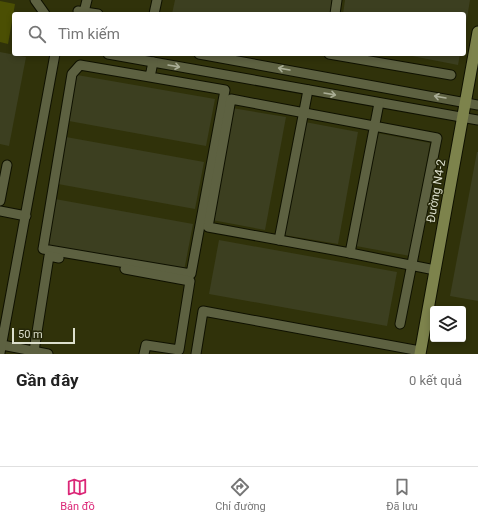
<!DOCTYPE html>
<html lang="vi">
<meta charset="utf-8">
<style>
:root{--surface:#fff;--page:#f2f2f2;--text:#222;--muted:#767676;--line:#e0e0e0;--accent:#db2777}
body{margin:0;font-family:Roboto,sans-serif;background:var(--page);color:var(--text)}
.controls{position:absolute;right:12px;bottom:12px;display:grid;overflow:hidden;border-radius:4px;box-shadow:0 2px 6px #0003}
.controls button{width:36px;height:36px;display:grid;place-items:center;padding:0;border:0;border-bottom:1px solid var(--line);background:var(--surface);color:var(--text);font:20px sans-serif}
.scale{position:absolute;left:12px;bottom:10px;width:63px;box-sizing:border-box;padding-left:4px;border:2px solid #dcdfcd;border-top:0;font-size:11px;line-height:14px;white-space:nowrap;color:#dcdfcd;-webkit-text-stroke:3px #262809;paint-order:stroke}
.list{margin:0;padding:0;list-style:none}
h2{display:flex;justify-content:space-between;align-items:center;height:52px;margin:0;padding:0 16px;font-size:17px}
h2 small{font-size:13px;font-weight:400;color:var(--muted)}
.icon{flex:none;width:22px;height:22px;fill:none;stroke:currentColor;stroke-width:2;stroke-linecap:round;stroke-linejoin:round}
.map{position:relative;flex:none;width:478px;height:354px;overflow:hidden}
.search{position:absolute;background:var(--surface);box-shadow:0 2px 6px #0003;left:12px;right:12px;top:12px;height:44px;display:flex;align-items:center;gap:10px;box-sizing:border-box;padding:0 14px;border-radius:4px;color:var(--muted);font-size:15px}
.sheet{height:112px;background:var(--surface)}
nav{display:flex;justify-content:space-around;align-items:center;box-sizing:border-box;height:56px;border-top:1px solid var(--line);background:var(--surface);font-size:11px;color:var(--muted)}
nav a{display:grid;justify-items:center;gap:2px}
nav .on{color:var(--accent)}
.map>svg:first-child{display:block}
</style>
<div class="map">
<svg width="478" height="354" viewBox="0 0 478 354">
<rect width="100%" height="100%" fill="#262809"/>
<path fill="#30320a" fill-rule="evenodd" d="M0,0H478V354H0ZM14,14H464V54H14ZM433,309H463V339H433Z"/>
<path fill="#4b4f03" d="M0,1L15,4L8,44L0,42Z"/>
<g fill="#3c3f20">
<path d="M175,0H332L330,14H172Z"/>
<path d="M345,0H470L465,30L464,14H343Z"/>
<path d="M0,52L26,57L9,146L0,144Z"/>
<path d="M402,54H460L458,65Z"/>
<path d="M77,75L215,99L206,146L69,121Z"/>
<path d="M232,108L286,117L265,230L212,220Z"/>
<path d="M305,122L358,132L338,244L284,235Z"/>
<path d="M377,133L430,143L410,256L356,246Z"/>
<path d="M66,137L204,162L195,209L58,184Z"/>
<path d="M477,152H478V301L450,296Z"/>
<path d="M55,199L193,224L184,271L47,246Z"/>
<path d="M219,240L397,272L387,326L209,294Z"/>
</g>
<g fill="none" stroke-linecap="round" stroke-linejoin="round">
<g stroke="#0f1100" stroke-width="11">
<g id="minor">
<path d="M35,0L45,14"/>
<path d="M78,11L98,14"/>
<path d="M84,12L87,0"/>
<path d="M154,14L157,0"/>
<path d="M335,14L337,0"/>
<path d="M108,54L478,120"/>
<path d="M199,54L478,105"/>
<path d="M329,54L451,75"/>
<path d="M150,77L225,90L191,274L43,249L72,74L80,65L150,77L153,62"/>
<path d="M379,103L350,253L208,227L231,99L437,138L400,324"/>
<path d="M0,201L7,165"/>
<path d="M0,211L26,216"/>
<path d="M279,240L308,90"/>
<path d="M350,253L435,270"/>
<path d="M125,269L190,281L179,350L146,345L144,354"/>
<path d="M2,345L48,354"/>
<path d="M34,351L49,256L59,258"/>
<path d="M0,353L55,54"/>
<path d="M196,354L203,311L420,351"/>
</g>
</g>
<g stroke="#0f1100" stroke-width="13">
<path id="major" d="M420,354L478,32"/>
</g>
<use href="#minor" stroke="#5d6141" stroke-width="9"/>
<use href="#major" stroke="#7d834c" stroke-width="11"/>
</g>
<defs><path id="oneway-shaft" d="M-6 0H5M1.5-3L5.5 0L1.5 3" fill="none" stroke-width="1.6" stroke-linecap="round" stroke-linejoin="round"/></defs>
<g stroke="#a9ad95">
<use href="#oneway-shaft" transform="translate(174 66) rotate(10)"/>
<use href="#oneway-shaft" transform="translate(284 69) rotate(-170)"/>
<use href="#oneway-shaft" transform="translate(330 94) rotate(10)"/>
<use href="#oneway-shaft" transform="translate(440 97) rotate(-170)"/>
</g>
<g text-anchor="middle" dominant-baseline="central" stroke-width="3" stroke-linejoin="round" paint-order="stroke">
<g font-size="12" fill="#dcdfcd" stroke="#262809">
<text transform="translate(436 191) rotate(-80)">Đường N4-2</text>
</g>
</g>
</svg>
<div class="controls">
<button><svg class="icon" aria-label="layers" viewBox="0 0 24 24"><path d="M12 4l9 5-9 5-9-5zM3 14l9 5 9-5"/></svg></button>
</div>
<div class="scale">50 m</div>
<div class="search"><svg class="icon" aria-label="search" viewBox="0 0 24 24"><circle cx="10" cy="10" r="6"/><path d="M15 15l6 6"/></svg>Tìm kiếm</div>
</div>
<section class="sheet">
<h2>Gần đây<small>0 kết quả</small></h2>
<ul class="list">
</ul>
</section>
<nav>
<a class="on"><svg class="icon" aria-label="map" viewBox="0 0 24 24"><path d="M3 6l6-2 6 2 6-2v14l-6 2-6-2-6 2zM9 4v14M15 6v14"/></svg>Bản đồ</a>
<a><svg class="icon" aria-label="directions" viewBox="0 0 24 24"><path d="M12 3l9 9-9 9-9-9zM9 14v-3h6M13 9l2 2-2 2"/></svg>Chỉ đường</a>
<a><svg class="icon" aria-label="saved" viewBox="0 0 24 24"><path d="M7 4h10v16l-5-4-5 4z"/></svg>Đã lưu</a>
</nav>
